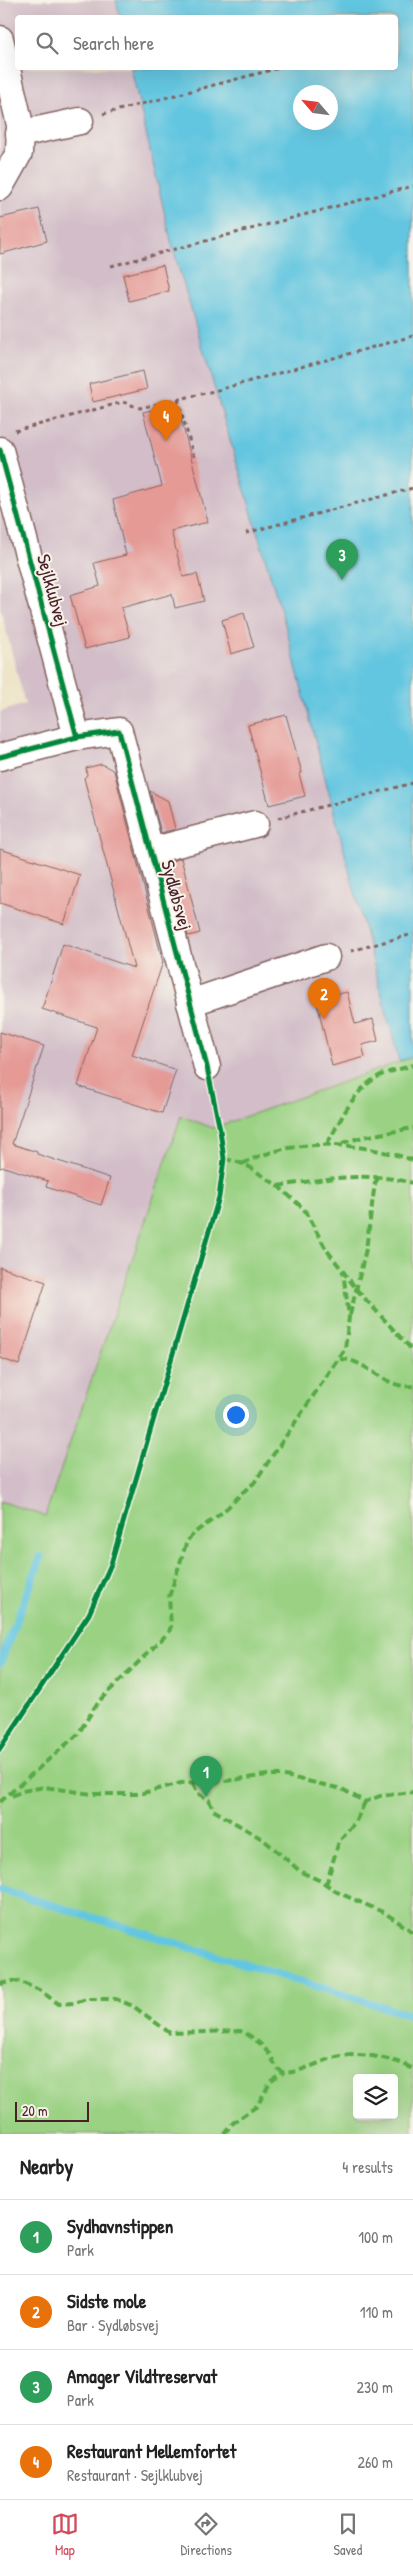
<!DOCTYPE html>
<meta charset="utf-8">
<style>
:root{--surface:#fff;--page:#f6f6f6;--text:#222;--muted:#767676;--line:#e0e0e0;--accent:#d1495b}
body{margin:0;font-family:"Patrick Hand",sans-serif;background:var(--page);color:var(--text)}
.controls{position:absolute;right:15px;bottom:15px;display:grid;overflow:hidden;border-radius:5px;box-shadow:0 5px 20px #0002}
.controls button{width:45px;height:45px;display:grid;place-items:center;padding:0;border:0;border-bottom:1px solid var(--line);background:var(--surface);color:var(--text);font:25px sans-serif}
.compass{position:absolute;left:293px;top:85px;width:45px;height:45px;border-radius:50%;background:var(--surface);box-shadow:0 5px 20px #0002;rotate:298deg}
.scale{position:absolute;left:15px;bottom:12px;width:74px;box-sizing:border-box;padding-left:5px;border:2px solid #4a1f2b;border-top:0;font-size:14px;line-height:18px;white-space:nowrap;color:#4a1f2b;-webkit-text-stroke:4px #f7f3e8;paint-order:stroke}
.you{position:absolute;left:235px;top:1414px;width:18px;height:18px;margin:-12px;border:4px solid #fff;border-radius:50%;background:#1a73e8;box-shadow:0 0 0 8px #1a73e833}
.badge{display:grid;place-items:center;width:32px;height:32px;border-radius:50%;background:var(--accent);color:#fff;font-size:16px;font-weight:700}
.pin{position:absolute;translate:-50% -41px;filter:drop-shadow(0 1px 2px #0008)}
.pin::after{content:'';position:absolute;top:26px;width:18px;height:15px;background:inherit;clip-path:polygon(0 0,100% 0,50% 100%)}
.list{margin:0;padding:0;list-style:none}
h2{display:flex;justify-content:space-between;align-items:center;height:65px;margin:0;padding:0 20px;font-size:21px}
h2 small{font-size:16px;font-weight:400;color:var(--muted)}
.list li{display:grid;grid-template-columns:32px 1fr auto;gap:15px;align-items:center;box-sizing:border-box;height:75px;padding:0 20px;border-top:1px solid var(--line)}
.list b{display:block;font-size:19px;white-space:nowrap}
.list p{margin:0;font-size:16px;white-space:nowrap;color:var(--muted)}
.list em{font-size:16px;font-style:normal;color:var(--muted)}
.icon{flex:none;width:28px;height:28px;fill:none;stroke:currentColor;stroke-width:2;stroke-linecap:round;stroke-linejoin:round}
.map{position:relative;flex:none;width:413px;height:2134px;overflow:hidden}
.search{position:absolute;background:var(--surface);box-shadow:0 5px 20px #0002;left:15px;right:15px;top:15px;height:55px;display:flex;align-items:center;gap:12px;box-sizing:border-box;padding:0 18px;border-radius:5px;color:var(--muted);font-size:19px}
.sheet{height:365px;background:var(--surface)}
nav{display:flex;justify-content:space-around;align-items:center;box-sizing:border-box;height:70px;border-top:1px solid var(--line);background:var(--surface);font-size:14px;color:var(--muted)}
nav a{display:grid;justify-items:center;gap:2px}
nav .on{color:var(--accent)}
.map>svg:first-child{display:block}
</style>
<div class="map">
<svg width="413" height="2134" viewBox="0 0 413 2134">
<rect width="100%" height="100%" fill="#f7f3e8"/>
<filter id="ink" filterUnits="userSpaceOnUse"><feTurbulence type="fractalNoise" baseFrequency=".02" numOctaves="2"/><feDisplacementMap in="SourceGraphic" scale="10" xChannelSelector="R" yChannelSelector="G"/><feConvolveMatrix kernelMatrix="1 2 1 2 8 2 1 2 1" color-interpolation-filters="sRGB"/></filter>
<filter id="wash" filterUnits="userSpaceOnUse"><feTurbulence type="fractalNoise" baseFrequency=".0096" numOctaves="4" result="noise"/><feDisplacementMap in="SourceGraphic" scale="20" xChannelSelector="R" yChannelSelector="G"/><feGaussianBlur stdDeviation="1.12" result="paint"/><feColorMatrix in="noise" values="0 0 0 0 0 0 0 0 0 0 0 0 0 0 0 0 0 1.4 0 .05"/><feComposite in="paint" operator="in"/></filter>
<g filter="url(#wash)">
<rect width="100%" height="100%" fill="#eee5c9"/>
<path fill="#d2bdc8" d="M0,0H116L120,17L18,18V68H131L172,245L286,628L399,1061L213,1128L181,1117L45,1516L0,1501V712L25,704L0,606Z"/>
<path fill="#9ad183" stroke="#727857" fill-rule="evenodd" d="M413,1057V2134H0V1501L45,1516L181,1116L213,1128ZM357,2078H394V2115H357Z"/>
<path fill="#63c6e0" stroke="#567286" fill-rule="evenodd" d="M116,0H413V1057L399,1061L286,628L172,245L131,68H396V18L120,17ZM300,92H330V122H300Z"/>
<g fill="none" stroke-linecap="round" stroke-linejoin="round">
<g stroke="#63c6e0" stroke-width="8">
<path d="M0,1663L41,1557"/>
<path d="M0,1889L413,2016"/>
</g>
</g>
<g id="blocks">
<g fill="#e59a96">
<path d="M39,209L47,241L0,254V218Z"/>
<path d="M163,265L169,291L129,301L123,275Z"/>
<path d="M143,371L147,389L93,402L89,384Z"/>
<path d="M177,404L208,522L171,531L183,577L197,574L204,601L175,608L172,594L121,608L130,637L85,649L70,595L100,586L94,563L126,555L113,500L162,486L143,412Z"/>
<path d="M244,613L254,647L231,654L222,620Z"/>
<path d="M286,715L302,773L299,774L305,796L269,805L248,725Z"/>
<path d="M102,764L114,771L163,962L132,1055L176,1070L162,1113L78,1086L97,1027L42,1009L63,944L134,968L84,778L87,775L86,768Z"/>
<path d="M150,791L168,801L175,829L161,833Z"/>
<path d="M0,849L80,875L64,924L0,903Z"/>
<path d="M181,858L200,933L188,936L169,862Z"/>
<path d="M347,992L355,1024L373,1019L378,1041L362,1045L365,1057L332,1066L316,999Z"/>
<path d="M0,1032L44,1046L12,1144L37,1152V1154L110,1178L101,1205L46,1187L48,1181L4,1167L0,1168Z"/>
<path d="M0,1267L46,1282L19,1365L0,1358Z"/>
</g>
</g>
</g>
<g filter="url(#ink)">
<use href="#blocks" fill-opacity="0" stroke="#836462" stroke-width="1"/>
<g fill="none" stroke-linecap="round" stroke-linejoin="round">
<g stroke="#836462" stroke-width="29">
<g id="minor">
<path d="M0,39L20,125L19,153L0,187"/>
<path d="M19,134L80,121"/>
<path d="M0,450L77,737"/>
<path d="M0,757L77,737L119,731L207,1067"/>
<path d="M150,851L255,824"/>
<path d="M190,1003L326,957"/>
</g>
</g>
<g stroke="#836462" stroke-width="3" stroke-dasharray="4 4" stroke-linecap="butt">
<path d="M103,114L279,68"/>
<path d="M111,266L413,186"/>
<path d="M178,399L195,461"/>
<path d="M15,431L123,402L140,408L214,391L413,336"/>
<path d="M246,533L413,488"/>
<path d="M278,818L413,783"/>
<path d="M351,951L413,934"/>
</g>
<use href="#minor" stroke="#fff" stroke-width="26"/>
<g stroke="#57aa44" stroke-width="4" stroke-dasharray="8 4" stroke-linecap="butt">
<path d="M342,1143L363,1137L413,1128"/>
<path d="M327,1144C341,1120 353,1090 379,1076C389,1071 402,1069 413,1065"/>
<path d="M224,1159L235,1161L248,1166L278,1186L304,1209L326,1249L358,1291L413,1351"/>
<path d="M242,1164C297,1136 356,1142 413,1160"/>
<path d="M278,1186C324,1179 367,1171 413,1183"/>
<path d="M350,1315L366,1249L375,1183L379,1177"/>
<path d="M340,1359C367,1359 385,1390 413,1386"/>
<path d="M193,1783L197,1793L209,1800L213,1810L264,1840L301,1872L321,1881L337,1892L385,1913L413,1932"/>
<path d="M12,1796L22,1791L45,1787L91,1794H139L181,1783L225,1781L268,1775H281L342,1789L365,1802L380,1796L413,1792"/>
<path d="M0,1802L78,1734L98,1702L169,1632L171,1626L169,1597L187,1541C196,1529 210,1523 221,1513C233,1504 241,1492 254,1483L345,1349L349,1317L343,1271"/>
<path d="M326,1885L339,1841L356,1821L365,1802"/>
<path d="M0,1984L13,1981L21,1982L39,1990L59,2004L75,2003L86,1999H116L133,2006L170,2033L240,2031C250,2034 263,2045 269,2054C275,2062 274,2068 284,2073C302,2072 316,2063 333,2058C355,2051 393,2057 413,2069"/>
<path d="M224,2134L233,2123L257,2106L271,2081L284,2073"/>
</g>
<g stroke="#f7f3e8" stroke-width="8">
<g id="cycleway">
<path d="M0,450L77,737"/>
<path d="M0,757L77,737L119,731L207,1067L220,1130L224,1159L219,1197L111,1564L89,1614L0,1749"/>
</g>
</g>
<use href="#cycleway" stroke="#00873e" stroke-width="5"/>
</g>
</g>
<g text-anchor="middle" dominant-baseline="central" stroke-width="4" stroke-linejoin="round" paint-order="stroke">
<g font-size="19" fill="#4a1f2b" stroke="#f7f3e8">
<text transform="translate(53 590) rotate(75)">Sejlklubvej</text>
<text transform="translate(177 895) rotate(75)">Sydløbsvej</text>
</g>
</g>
</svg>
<div class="controls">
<button><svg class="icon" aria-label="layers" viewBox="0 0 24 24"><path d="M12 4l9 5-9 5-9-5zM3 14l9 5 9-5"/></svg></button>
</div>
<svg class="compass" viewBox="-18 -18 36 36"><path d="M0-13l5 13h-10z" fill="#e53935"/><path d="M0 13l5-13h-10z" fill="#767676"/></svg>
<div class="scale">20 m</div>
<div class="you"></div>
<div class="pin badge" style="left:206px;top:1797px;background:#2e9e5b">1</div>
<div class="pin badge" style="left:324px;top:1019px;background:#e8710a">2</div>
<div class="pin badge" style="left:342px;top:580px;background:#2e9e5b">3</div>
<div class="pin badge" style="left:166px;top:441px;background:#e8710a">4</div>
<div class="search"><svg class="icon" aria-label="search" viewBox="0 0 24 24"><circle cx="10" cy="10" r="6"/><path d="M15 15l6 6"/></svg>Search here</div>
</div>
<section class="sheet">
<h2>Nearby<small>4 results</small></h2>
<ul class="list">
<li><span class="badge" style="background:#2e9e5b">1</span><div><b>Sydhavnstippen</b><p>Park</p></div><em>100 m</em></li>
<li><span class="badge" style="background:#e8710a">2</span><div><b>Sidste mole</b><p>Bar · Sydløbsvej</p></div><em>110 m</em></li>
<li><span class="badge" style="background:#2e9e5b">3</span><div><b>Amager Vildtreservat</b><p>Park</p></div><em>230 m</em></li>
<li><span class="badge" style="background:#e8710a">4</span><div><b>Restaurant Mellemfortet</b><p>Restaurant · Sejlklubvej</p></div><em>260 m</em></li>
</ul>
</section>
<nav>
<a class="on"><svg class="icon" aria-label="map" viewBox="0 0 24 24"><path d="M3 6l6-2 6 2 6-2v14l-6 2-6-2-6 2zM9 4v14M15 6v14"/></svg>Map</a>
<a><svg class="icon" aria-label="directions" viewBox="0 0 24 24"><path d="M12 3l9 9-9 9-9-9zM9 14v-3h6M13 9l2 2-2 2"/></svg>Directions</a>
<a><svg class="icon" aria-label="saved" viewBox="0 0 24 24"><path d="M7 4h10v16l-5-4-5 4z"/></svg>Saved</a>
</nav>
